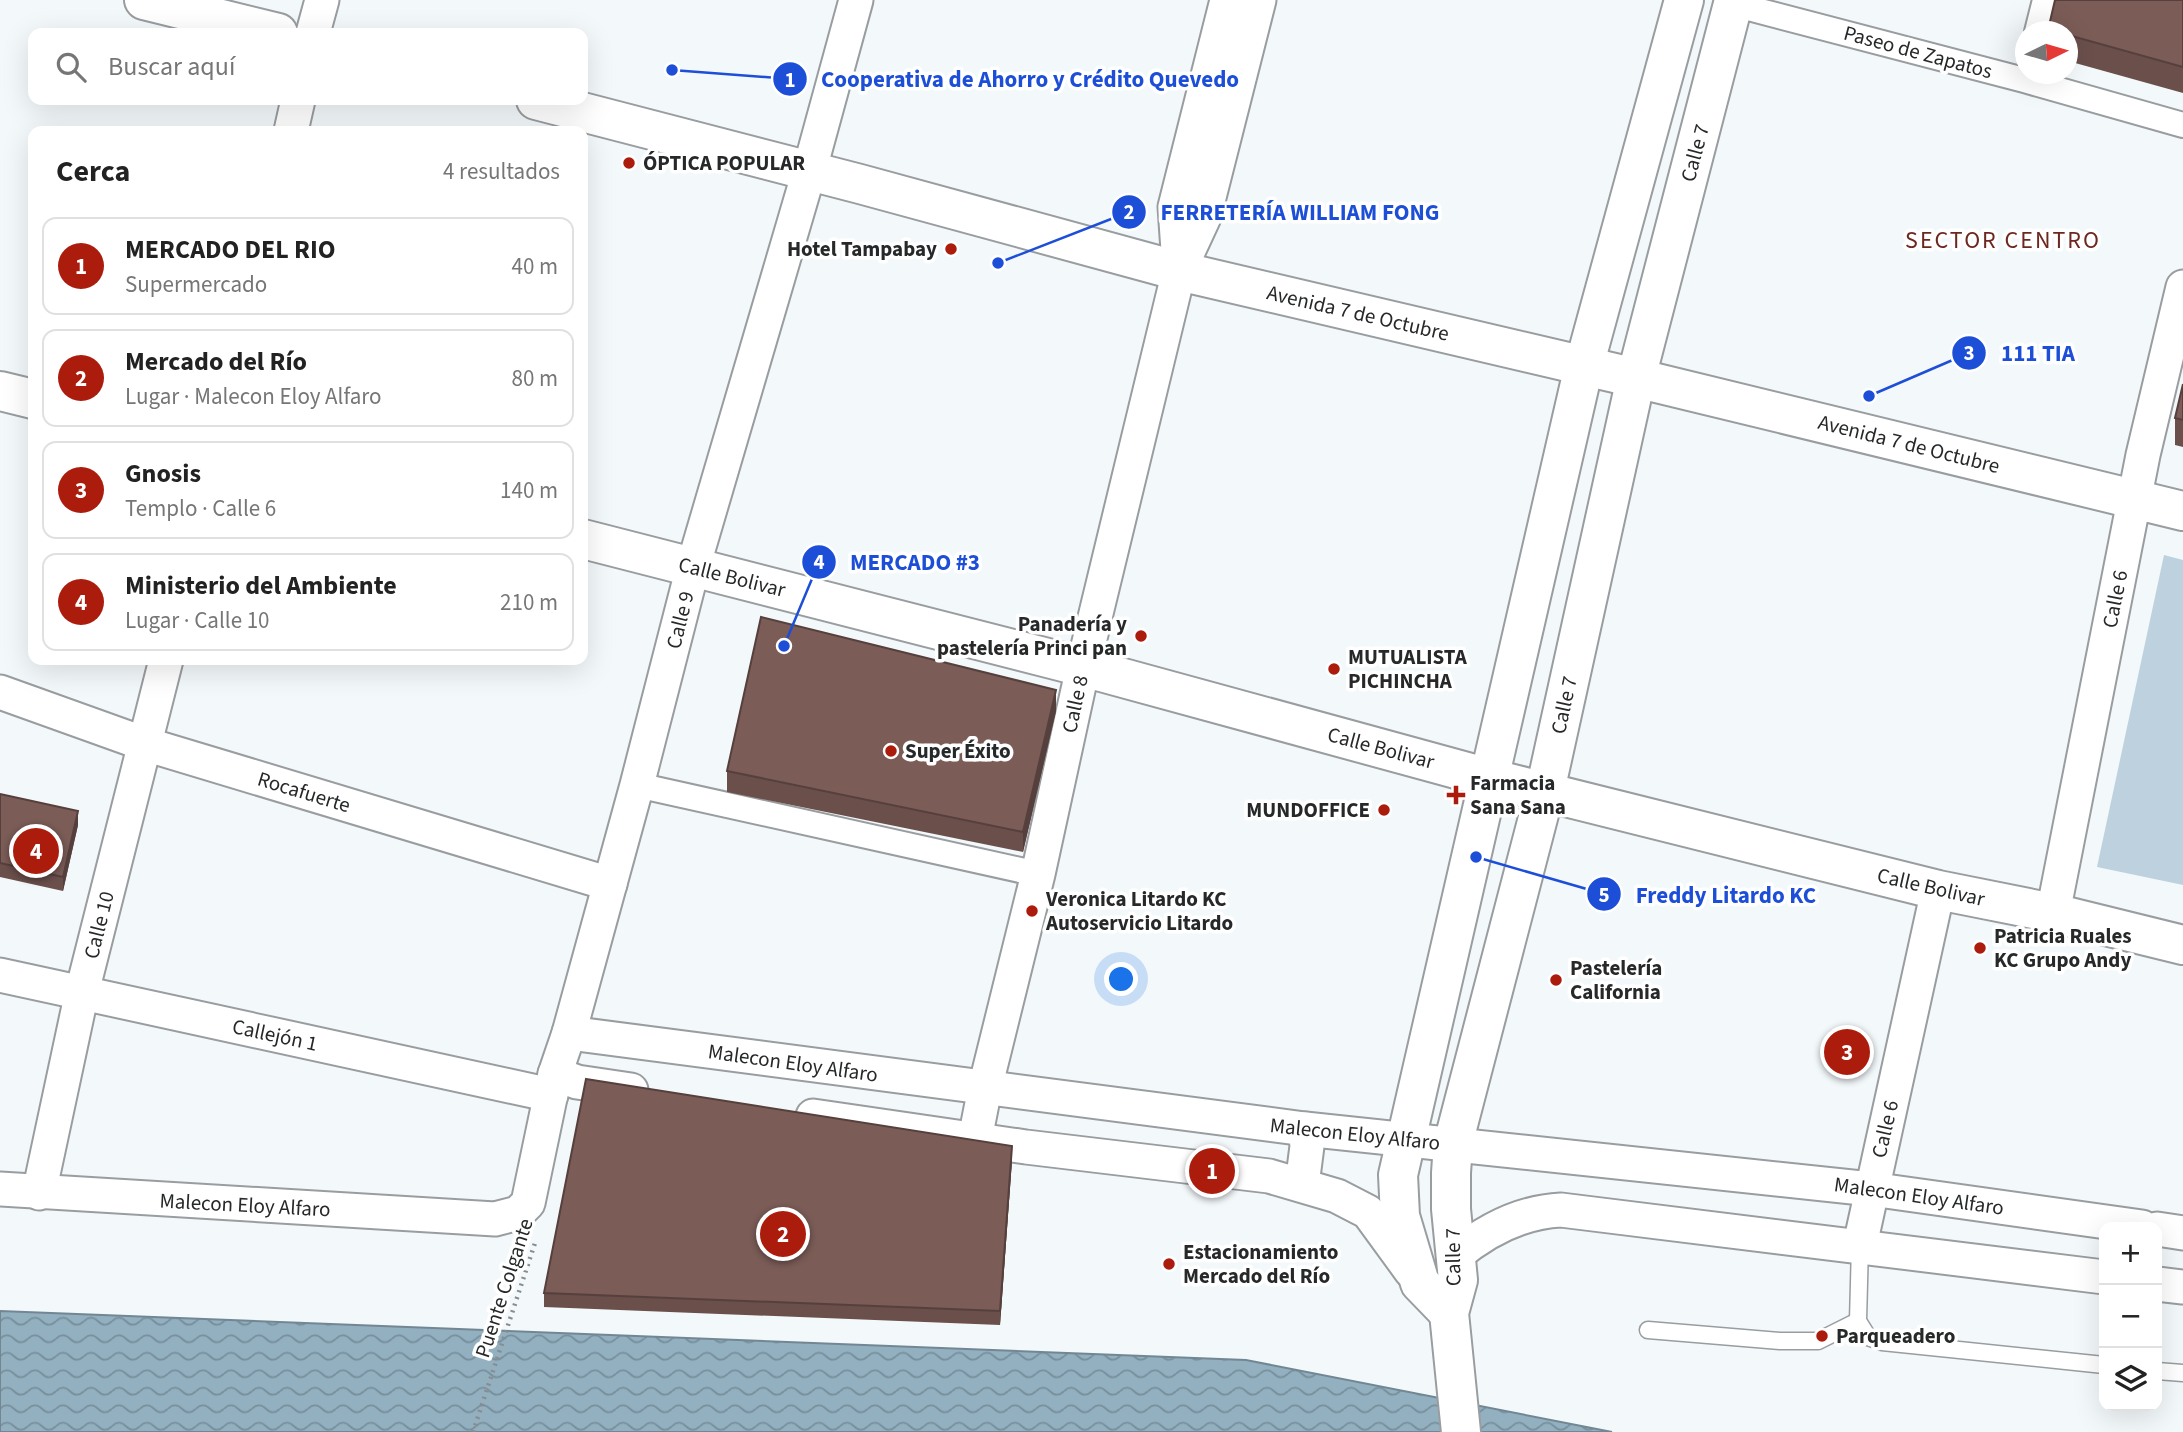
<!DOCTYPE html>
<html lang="es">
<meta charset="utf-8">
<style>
:root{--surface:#fff;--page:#f6f6f6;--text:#222;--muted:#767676;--line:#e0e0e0;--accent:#ac1c0d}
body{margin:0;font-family:"Source Sans 3",sans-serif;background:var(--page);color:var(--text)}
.controls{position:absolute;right:21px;bottom:21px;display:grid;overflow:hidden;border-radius:14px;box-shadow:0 7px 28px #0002}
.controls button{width:63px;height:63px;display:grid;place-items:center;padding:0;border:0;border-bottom:2px solid var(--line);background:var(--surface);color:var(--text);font:35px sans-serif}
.compass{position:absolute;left:2015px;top:21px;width:63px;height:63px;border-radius:50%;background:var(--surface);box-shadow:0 7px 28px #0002;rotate:85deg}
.you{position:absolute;left:1122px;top:980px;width:24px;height:24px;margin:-18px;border:5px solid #fff;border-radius:50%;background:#1a73e8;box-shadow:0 0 0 10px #1a73e833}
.badge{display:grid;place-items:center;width:46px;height:46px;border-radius:50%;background:var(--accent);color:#fff;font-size:23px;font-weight:700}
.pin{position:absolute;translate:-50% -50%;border:4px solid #fff;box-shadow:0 2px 7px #0006}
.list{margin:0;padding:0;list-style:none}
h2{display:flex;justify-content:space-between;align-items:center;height:91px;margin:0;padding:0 28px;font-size:30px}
h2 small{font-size:23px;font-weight:400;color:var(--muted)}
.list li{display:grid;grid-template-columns:46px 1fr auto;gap:21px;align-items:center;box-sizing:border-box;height:98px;margin:0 14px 14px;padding:0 14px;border:2px solid var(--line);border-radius:14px}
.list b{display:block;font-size:26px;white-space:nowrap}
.list p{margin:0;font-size:23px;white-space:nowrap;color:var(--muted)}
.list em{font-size:23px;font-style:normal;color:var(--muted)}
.icon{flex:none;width:38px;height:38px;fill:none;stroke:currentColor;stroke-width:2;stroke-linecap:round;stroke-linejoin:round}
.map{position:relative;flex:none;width:2183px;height:1432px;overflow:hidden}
.search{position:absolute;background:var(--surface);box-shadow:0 7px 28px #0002;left:28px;top:28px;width:560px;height:77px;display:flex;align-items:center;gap:18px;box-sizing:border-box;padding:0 24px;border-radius:14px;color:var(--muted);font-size:26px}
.panel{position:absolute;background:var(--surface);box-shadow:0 7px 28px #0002;left:28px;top:126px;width:560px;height:539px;border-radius:14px}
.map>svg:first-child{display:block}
</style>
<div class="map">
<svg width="2183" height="1432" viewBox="0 0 2183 1432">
<defs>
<pattern id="water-waves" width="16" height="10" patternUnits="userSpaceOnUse" patternTransform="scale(1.75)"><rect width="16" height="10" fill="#92b0c0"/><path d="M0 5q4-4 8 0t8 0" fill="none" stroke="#778f9c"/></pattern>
</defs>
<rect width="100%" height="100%" fill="#f3f8fb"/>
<path fill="#bdd2de" d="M2164,555L2183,560V885L2097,867Z"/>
<path fill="url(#water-waves)" stroke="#728793" stroke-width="2" d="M0,1311L1246,1360L1612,1432H0Z"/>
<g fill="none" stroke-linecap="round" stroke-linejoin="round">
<g stroke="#999da0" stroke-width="19">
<g id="service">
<path d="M1860,1245L1858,1321L1868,1337L1882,1342L2104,1365"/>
<path d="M1648,1330L1780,1341H1818L1858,1321"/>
<path d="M2157,1371L2183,1373"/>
</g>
</g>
<g stroke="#999da0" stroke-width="28">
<g id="pedestrian">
<path d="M1733,4L2024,80L2183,125"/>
<path d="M2037,32L2045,0"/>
<path d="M637,785L1038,874"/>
</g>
</g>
<g stroke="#999da0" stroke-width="37">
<g id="minor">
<path d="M313,33L322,0"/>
<path d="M291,131L298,100"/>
<path d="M1179,265L1175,207L1227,0"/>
<path d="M0,692L145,744L610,884"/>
<path d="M2053,913L2143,455L2183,287"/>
<path d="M0,975L551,1095"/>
<path d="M569,1033L1305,1129L1871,1189L2142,1227"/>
<path d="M555,1074L577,1082L631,1090"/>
<path d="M813,1116L1026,1147L1269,1176L1337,1196L1368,1212L1411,1271"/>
<path d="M975,1139L985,1088L1038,874L1083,667L1179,271L1204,217L1259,0"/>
<path d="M1302,1185L1307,1146L1305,1129"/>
<path d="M0,1189L495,1219L518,1213L528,1203L555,1074L569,1033L637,785L693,567L809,172L856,0"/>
<path d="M39,1193L82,992L166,660"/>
<path d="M2157,1229L2183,1233"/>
<path d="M1860,1245L1938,890"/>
<path d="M1455,1256C1486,1230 1520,1212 1561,1210L2104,1277"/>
<path d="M2157,1284L2183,1287"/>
</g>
</g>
<g stroke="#999da0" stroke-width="42">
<g id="tertiary">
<path d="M1584,366L1684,0"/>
<path d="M1636,378L1734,0"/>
</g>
</g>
<g stroke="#999da0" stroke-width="42">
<g id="secondary">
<path d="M144,0L278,33"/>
<path d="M536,100L860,184L1179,271L1636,378L2183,511"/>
<path d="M0,391L33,399"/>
<path d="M583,539L1083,667L1489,778L1938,890L2053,913L2183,945"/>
<path d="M1449,1313L1420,1283L1400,1216L1398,1175L1584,366"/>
<path d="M1461,1432L1449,1313L1458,1280L1451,1209V1173L1453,1144L1545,791L1636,378"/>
</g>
</g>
<path stroke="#898c8e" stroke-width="4.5" stroke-dasharray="2 5" stroke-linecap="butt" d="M473,1432L535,1243"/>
<use href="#service" stroke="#fff" stroke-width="16"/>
<use href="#pedestrian" stroke="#fff" stroke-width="24"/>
<use href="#minor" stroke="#fff" stroke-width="33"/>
<use href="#tertiary" stroke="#fff" stroke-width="38"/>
<use href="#secondary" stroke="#fff" stroke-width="38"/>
</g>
<g fill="#6a4f4b">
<path d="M2183,0V93L2068,61V32H2048V30Z"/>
<path d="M2183,384V447L2175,445V418Z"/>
<path d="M1056,711L1023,852L727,792V771Z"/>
<path d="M0,794L78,825L63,891L0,877Z"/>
<path d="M1012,1160L1000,1325L544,1307V1293Z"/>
</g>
<g fill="#56403d">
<path d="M1056,690V711L1023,852V832Z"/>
<path d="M78,811V825L63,891V877Z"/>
<path d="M1012,1146V1160L1000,1325V1311Z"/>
</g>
<g fill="#7b5c57" stroke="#56403d" stroke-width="2">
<path d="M2055,0H2183V67L2068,35V32H2055L2048,30Z"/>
<path d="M2183,384V420L2175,418Z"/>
<path d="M761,617L1056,690L1023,832L727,771Z"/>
<path d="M0,794L78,811L63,877L0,863Z"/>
<path d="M586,1079L1012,1146L1000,1311L544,1293Z"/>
</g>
<g fill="#ac1c0d" stroke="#fff" stroke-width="2.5">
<circle cx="629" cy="163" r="7"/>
<circle cx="951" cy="249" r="7"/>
<circle cx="1141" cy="636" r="7"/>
<circle cx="1334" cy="669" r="7"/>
<circle cx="891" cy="751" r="7"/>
<path d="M1452.5 784.5h7v7h7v7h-7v7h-7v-7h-7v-7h7z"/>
<circle cx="1384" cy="810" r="7"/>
<circle cx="1032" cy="911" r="7"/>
<circle cx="1980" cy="948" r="7"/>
<circle cx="1556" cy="980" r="7"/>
<circle cx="1169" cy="1264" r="7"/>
<circle cx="1822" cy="1336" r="7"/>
</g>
<g text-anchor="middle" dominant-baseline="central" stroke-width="7" stroke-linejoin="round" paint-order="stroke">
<g font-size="21" fill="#262829" stroke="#fff">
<text transform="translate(1918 52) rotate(15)">Paseo de Zapatos</text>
<text transform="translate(1695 153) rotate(-75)">Calle 7</text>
<text transform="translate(1358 313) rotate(13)">Avenida 7 de Octubre</text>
<text transform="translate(1909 444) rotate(14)">Avenida 7 de Octubre</text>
<text transform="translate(732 577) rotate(14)">Calle Bolivar</text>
<text transform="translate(2115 599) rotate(-79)">Calle 6</text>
<text transform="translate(680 620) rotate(-76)">Calle 9</text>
<text transform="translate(1075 704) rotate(-78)">Calle 8</text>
<text transform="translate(1564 705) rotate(-78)">Calle 7</text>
<text transform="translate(1381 748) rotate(15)">Calle Bolivar</text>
<text transform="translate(304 792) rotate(17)">Rocafuerte</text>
<text transform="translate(1931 887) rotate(13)">Calle Bolivar</text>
<text transform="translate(99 925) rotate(-76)">Calle 10</text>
<text transform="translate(275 1035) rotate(12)">Callejón 1</text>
<text transform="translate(793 1063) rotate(8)">Malecon Eloy Alfaro</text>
<text transform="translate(1885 1129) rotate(-77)">Calle 6</text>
<text transform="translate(1355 1134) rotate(6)">Malecon Eloy Alfaro</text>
<text transform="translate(1919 1196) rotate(8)">Malecon Eloy Alfaro</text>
<text transform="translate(245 1205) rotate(3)">Malecon Eloy Alfaro</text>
<text transform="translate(1453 1257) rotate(-91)">Calle 7</text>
<text transform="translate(504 1288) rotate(-72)">Puente Colgante</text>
</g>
<g font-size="21" font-weight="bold" fill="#262829" stroke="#fff" text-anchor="start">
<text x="643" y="163">ÓPTICA POPULAR</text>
<text x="937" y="249" text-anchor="end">Hotel Tampabay</text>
<text x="1127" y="624" text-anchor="end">Panadería y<tspan x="1127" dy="24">pastelería Princi pan</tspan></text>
<text x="1348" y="657">MUTUALISTA<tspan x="1348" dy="24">PICHINCHA</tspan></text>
<text x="905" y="751">Super Éxito</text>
<text x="1470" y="783">Farmacia<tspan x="1470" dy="24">Sana Sana</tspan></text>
<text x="1370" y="810" text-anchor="end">MUNDOFFICE</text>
<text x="1046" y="899">Veronica Litardo KC<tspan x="1046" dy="24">Autoservicio Litardo</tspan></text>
<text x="1994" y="936">Patricia Ruales<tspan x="1994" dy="24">KC Grupo Andy</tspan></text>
<text x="1570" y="968">Pastelería<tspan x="1570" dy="24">California</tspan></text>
<text x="1183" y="1252">Estacionamiento<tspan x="1183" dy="24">Mercado del Río</tspan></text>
<text x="1836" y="1336">Parqueadero</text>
</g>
<g font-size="24" letter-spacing="2" fill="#6c271e" stroke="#fff">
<text x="2003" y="240">SECTOR CENTRO</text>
</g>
</g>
<path fill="none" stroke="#1d4ed8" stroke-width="2.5" d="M672 70L790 79M998 263L1129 212M1869 396L1969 353M784 646L819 562M1476 857L1604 894"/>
<g fill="#1d4ed8" stroke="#fff" stroke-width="2.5">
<circle cx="672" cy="70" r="7"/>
<circle cx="998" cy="263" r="7"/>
<circle cx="1869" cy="396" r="7"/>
<circle cx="784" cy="646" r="7"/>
<circle cx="1476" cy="857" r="7"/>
<circle cx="790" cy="79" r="18"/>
<circle cx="1129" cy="212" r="18"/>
<circle cx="1969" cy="353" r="18"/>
<circle cx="819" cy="562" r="18"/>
<circle cx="1604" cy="894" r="18"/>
</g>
<g font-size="21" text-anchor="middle" font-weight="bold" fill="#fff">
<text x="790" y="87">1</text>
<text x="1129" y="219">2</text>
<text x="1969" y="360">3</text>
<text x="819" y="569">4</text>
<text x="1604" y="902">5</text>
</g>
<g font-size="23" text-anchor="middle" font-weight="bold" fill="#1d4ed8" stroke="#fff" stroke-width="7" stroke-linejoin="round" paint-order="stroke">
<text x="1030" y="87">Cooperativa de Ahorro y Crédito Quevedo</text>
<text x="1300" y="220">FERRETERÍA WILLIAM FONG</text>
<text x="2038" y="361">111 TIA</text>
<text x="915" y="570">MERCADO #3</text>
<text x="1726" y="903">Freddy Litardo KC</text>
</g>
</svg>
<div class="controls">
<button>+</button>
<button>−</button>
<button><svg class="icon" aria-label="layers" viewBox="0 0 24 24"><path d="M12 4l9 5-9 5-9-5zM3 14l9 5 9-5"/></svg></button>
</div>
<svg class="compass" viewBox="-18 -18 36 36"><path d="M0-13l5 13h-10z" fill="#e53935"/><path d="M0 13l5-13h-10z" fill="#767676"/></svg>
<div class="you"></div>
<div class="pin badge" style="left:1212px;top:1171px">1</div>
<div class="pin badge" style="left:783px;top:1234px">2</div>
<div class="pin badge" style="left:1847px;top:1052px">3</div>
<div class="pin badge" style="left:36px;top:851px">4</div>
<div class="search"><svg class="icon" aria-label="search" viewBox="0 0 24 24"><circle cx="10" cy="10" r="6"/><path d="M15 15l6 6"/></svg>Buscar aquí</div>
<section class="panel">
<h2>Cerca<small>4 resultados</small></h2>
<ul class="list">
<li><span class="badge">1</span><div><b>MERCADO DEL RIO</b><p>Supermercado</p></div><em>40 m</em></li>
<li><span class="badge">2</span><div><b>Mercado del Río</b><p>Lugar · Malecon Eloy Alfaro</p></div><em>80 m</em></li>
<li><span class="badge">3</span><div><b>Gnosis</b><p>Templo · Calle 6</p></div><em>140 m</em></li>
<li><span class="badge">4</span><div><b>Ministerio del Ambiente</b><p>Lugar · Calle 10</p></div><em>210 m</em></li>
</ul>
</section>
</div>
